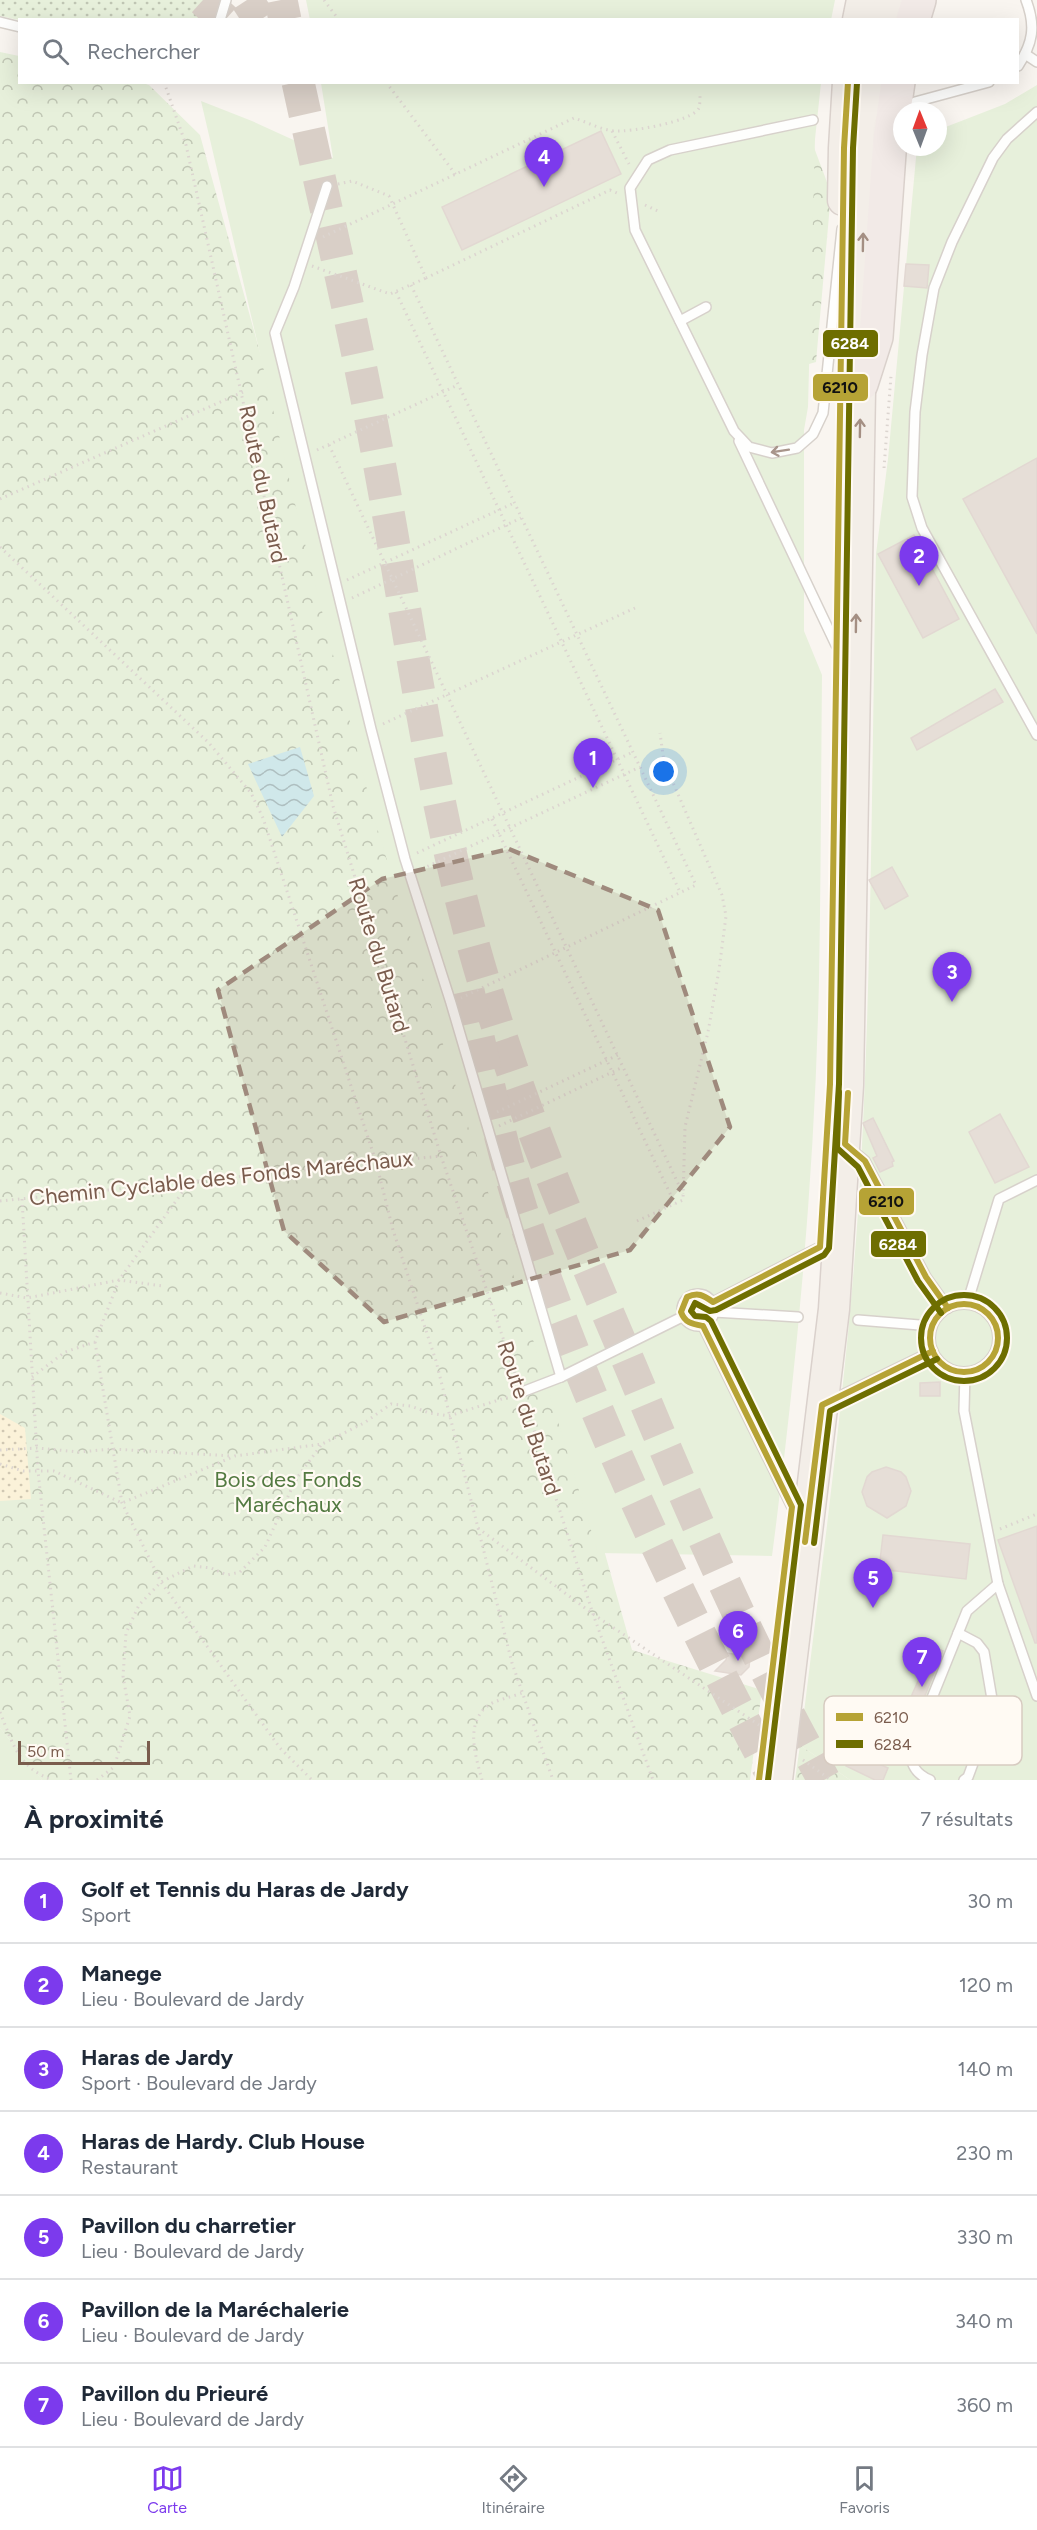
<!DOCTYPE html>
<html lang="fr">
<meta charset="utf-8">
<style>
:root{--surface:#fff;--page:#f6f6f7;--text:#1f2937;--muted:#747a83;--line:#e0e1e3;--accent:#7c3aed}
body{margin:0;font-family:Figtree,sans-serif;background:var(--page);color:var(--text)}
.compass{position:absolute;left:893px;top:102px;width:54px;height:54px;border-radius:50%;background:var(--surface);box-shadow:0 6px 24px #0002;rotate:359deg}
.scale{position:absolute;left:18px;bottom:15px;width:132px;box-sizing:border-box;padding-left:6px;border:3px solid #7a5c4d;border-top:0;font-size:16px;line-height:21px;white-space:nowrap;color:#7a5c4d;-webkit-text-stroke:4px #fffaf3;paint-order:stroke}
.you{position:absolute;left:664px;top:772px;width:21px;height:21px;margin:-15px;border:4px solid #fff;border-radius:50%;background:#1a73e8;box-shadow:0 0 0 9px #1a73e833}
.badge{display:grid;place-items:center;width:39px;height:39px;border-radius:50%;background:var(--accent);color:#fff;font-size:20px;font-weight:700}
.pin{position:absolute;translate:-50% -50px;filter:drop-shadow(0 2px 3px #0008)}
.pin::after{content:'';position:absolute;top:32px;width:21px;height:18px;background:inherit;clip-path:polygon(0 0,100% 0,50% 100%)}
.list{margin:0;padding:0;list-style:none}
h2{display:flex;justify-content:space-between;align-items:center;height:78px;margin:0;padding:0 24px;font-size:26px}
h2 small{font-size:20px;font-weight:400;color:var(--muted)}
.list li{display:grid;grid-template-columns:39px 1fr auto;gap:18px;align-items:center;box-sizing:border-box;height:84px;padding:0 24px;border-top:2px solid var(--line)}
.list b{display:block;font-size:22px;white-space:nowrap}
.list p{margin:0;font-size:20px;white-space:nowrap;color:var(--muted)}
.list em{font-size:20px;font-style:normal;color:var(--muted)}
.icon{flex:none;width:33px;height:33px;fill:none;stroke:currentColor;stroke-width:2;stroke-linecap:round;stroke-linejoin:round}
.map{position:relative;flex:none;width:1037px;height:1780px;overflow:hidden}
.search{position:absolute;background:var(--surface);box-shadow:0 6px 24px #0002;left:18px;right:18px;top:18px;height:66px;display:flex;align-items:center;gap:15px;box-sizing:border-box;padding:0 21px;border-radius:0px;color:var(--muted);font-size:22px}
.sheet{height:666px;background:var(--surface)}
nav{display:flex;justify-content:space-around;align-items:center;box-sizing:border-box;height:84px;border-top:2px solid var(--line);background:var(--surface);font-size:16px;color:var(--muted)}
nav a{display:grid;justify-items:center;gap:3px}
nav .on{color:var(--accent)}
.map>svg:first-child{display:block}
</style>
<div class="map">
<svg width="1037" height="1780" viewBox="0 0 1037 1780">
<defs>
<pattern id="grass-dots" width="8" height="8" patternUnits="userSpaceOnUse" patternTransform="scale(1.5)"><rect width="8" height="8" fill="#e7f0db"/><path d="M2 2h.1M6 6h.1" fill="none" stroke="#c0c6b4" stroke-width="1.8" stroke-linecap="round"/></pattern>
<pattern id="forest-crowns" width="20" height="18" patternUnits="userSpaceOnUse" patternTransform="scale(1.5)"><rect width="20" height="18" fill="#e7f0db"/><path d="M2 6a3 3 0 1 1 6 0M12 15a3 3 0 1 1 6 0" fill="none" stroke="#c0c6b4"/></pattern>
<pattern id="sand-dots" width="8" height="8" patternUnits="userSpaceOnUse" patternTransform="scale(1.5)"><rect width="8" height="8" fill="#fbf2d9"/><path d="M2 2h.1M6 6h.1" fill="none" stroke="#d0c7b2" stroke-width="1.8" stroke-linecap="round"/></pattern>
<pattern id="water-waves" width="16" height="10" patternUnits="userSpaceOnUse" patternTransform="scale(1.5)"><rect width="16" height="10" fill="#d0e8ea"/><path d="M0 5q4-4 8 0t8 0" fill="none" stroke="#aebfc0"/></pattern>
</defs>
<rect width="100%" height="100%" fill="#f9f5f0"/>
<path fill="url(#grass-dots)" d="M0,0H208L217,8L216,20H19L0,16Z"/>
<g fill="url(#forest-crowns)">
<path d="M0,52L19,56L20,82H139L149,85L200,135L293,472L531,1289L632,1650L762,1690L750,1780H42L0,1728Z"/>
<path d="M809,134L831,193L816,362L809,364Z"/>
<path d="M800,1745L850,1780H795Z"/>
</g>
<path fill="url(#sand-dots)" d="M0,1414L25,1428L31,1499L0,1501Z"/>
<g fill="#e7f0db">
<path d="M306,0H835L831,20H310Z"/>
<path d="M321,83H821L815,139L808,407L804,430V631L822,675C821,776 821,878 819,979C815,1172 797,1364 772,1556L598,1553L375,821L296,508L201,101L252,121L333,158Z"/>
<path d="M1037,85V1780H850L800,1745C825,1538 854,1332 863,1124C872,934 872,743 876,554L888,459L917,147H938V130L1005,104Z"/>
<path d="M0,1728L42,1780H0Z"/>
</g>
<path fill="url(#water-waves)" d="M300,747L314,796L282,837L248,764Z"/>
<g fill="#e6ded7" stroke="#e2d8d2" stroke-width="1.5">
<path d="M601,131L621,174L462,250L442,207Z"/>
<path d="M906,264L929,265L927,288L904,286Z"/>
<path d="M1037,458V634L963,499Z"/>
<path d="M914,535L959,619L923,638L878,554Z"/>
<path d="M995,689L1003,702L917,750L911,738Z"/>
<path d="M892,867L908,896L885,909L869,880Z"/>
<path d="M1000,1114L1029,1167L995,1183L969,1132Z"/>
<path d="M873,1118L894,1161L892,1162L893,1166L880,1172L873,1158L877,1156L863,1123Z"/>
<path d="M940,1382V1396H920V1383Z"/>
<path d="M886,1467L901,1472L906,1477L911,1491L906,1506L887,1518L867,1506L862,1492L867,1477L872,1472Z"/>
<path d="M1037,1526V1643H1035L998,1540Z"/>
<path d="M883,1535L970,1544L966,1579L879,1569Z"/>
<path d="M933,1647L943,1651L905,1745L892,1740Z"/>
<path d="M727,1653L750,1657L749,1667L741,1675L715,1671L726,1660Z"/>
<path d="M854,1753L888,1768L883,1780H875L846,1766Z"/>
</g>
<g fill="none" stroke-linecap="round" stroke-linejoin="round">
<g stroke="#d9cfc7" stroke-width="33" stroke-dasharray="33 16" stroke-linecap="butt">
<path d="M203,0L225,20"/>
<path d="M247,0L260,20"/>
<path d="M281,0L285,20"/>
<path d="M298,82C323,197 350,310 372,425C408,609 429,799 483,979C522,1112 576,1239 630,1365C689,1506 749,1647 824,1780"/>
<path d="M468,991C484,1064 499,1140 522,1212C588,1408 677,1597 775,1780"/>
</g>
<g stroke="#d7d1cb" stroke-width="12">
<g id="lane">
<path d="M220,20L226,0"/>
<path d="M0,22L20,27"/>
<path d="M1025,54L1037,62"/>
<path d="M1018,66C1033,43 1036,26 1026,0"/>
<path d="M915,102L989,82"/>
<path d="M1037,112L1007,139L993,158L952,242L934,288L922,355L915,412L912,497L922,528L1037,735"/>
<path d="M813,120L670,150L648,160L630,188L635,230L734,431L749,447L772,453L797,448L813,434L823,413L842,229"/>
<path d="M327,186L294,287L275,333L371,729L405,859L451,1003L561,1377"/>
<path d="M680,321L706,307"/>
<path d="M739,441L836,645"/>
<path d="M849,1148L865,1161L926,1277L948,1308"/>
<circle cx="698" cy="1310" r="16"/>
<path d="M713,1302L820,1247"/>
<path d="M967,1304L999,1199L1037,1180"/>
<circle cx="964" cy="1338" r="34"/>
<path d="M714,1312L798,1317"/>
<path d="M858,1320L932,1326"/>
<path d="M703,1326L792,1507"/>
<path d="M965,1372L964,1411L998,1584L1037,1696"/>
<path d="M522,1392L561,1377L682,1317"/>
<path d="M830,1401L933,1351"/>
<path d="M958,1633L977,1643L984,1652L992,1699L991,1715L968,1777L964,1780"/>
<path d="M930,1780C916,1774 910,1765 911,1750L967,1611L998,1584"/>
</g>
</g>
<g stroke="#dad1cc" stroke-width="33">
<g id="primary">
<path d="M858,20L862,0"/>
<path d="M885,20L890,0"/>
<path d="M843,200L844,148L848,82"/>
<path d="M777,1780L834,1309L848,1085L864,160L872,82"/>
</g>
</g>
<g stroke="#dad1cc" stroke-width="36">
<g id="highway">
<path d="M913,20L919,0"/>
<path d="M861,384L876,337L890,139L898,82"/>
</g>
</g>
<g stroke="#dcd5d0" stroke-width="3" stroke-dasharray="1.5 4.5" stroke-linecap="butt">
<path d="M324,0L339,20"/>
<path d="M164,82L186,145L333,806L441,1156L518,1382"/>
<path d="M386,82L456,175"/>
<path d="M612,131L629,164"/>
<path d="M338,184L352,181L389,196L426,278L610,190L617,193"/>
<path d="M645,205L660,212"/>
<path d="M323,237L574,118C587,122 601,130 615,131C630,132 692,122 699,108C700,104 700,98 700,94"/>
<path d="M312,266L390,294L426,278"/>
<path d="M411,285L696,885L461,998"/>
<path d="M396,292L680,892"/>
<path d="M329,445L683,1194"/>
<path d="M317,450L458,385"/>
<path d="M884,468L891,376"/>
<path d="M0,499L243,392"/>
<path d="M0,547L209,743L251,793L263,818L376,1162L393,1230L436,1361L512,1663L553,1780"/>
<path d="M347,580L514,503"/>
<path d="M352,598L521,518"/>
<path d="M383,724L635,608"/>
<path d="M492,819L675,1204"/>
<path d="M417,853L633,752"/>
<path d="M422,869L640,767"/>
<path d="M497,1112L618,1055"/>
<path d="M499,1126L623,1067"/>
<path d="M22,1199L38,1471L71,1780"/>
<path d="M0,1201L441,1156"/>
<path d="M637,1221L683,1200L685,1127L708,1032L719,970L726,916L722,895L664,762L660,733"/>
<path d="M0,1293L27,1298L119,1280L163,1286"/>
<path d="M95,1342L122,1503L161,1582L280,1748L312,1780"/>
<path d="M32,1377L65,1352L95,1342L119,1280L189,1183"/>
<path d="M525,1402L593,1614L653,1780"/>
<path d="M0,1450L37,1448L79,1452L112,1449L233,1456"/>
<path d="M0,1464L23,1471H54L122,1503L235,1456L322,1444L364,1423L391,1404L411,1406L429,1413L449,1416L511,1396"/>
<path d="M478,1528L593,1614L759,1725"/>
<path d="M1000,1529L1037,1514"/>
<path d="M0,1712C13,1744 18,1767 52,1780"/>
<path d="M803,1760L831,1780"/>
<path d="M97,1780L114,1767L130,1716L123,1676L126,1633L139,1605L161,1582L193,1566L211,1568L227,1575L240,1572L265,1547L296,1479L322,1444"/>
<path d="M482,1780C476,1757 465,1726 486,1707C494,1700 512,1697 522,1693"/>
</g>
<use href="#lane" stroke="#fefefd" stroke-width="9"/>
<use href="#primary" stroke="#f3eee8" stroke-width="30"/>
<use href="#highway" stroke="#f2eae7" stroke-width="33"/>
<g stroke="#fffaf3" stroke-width="10">
<g id="bus-1">
<path d="M848,1093L845,1144L865,1161L926,1277L948,1308"/>
<circle cx="964" cy="1338" r="34"/>
<path d="M805,1542L822,1405L933,1351"/>
<path d="M759,1780L792,1507L703,1326C692,1324 685,1323 681,1312L687,1297C698,1292 703,1295 713,1302L820,1247L830,1084L844,148L848,82"/>
</g>
</g>
<g stroke="#fffaf3" stroke-width="10">
<g id="bus-2">
<path d="M839,1092L837,1148L858,1167L918,1281L941,1313"/>
<circle cx="964" cy="1338" r="43"/>
<path d="M814,1543L830,1411L937,1359"/>
<path d="M768,1780L801,1505L711,1321L706,1317L695,1316L691,1311L695,1303L710,1311L716,1310L824,1255L829,1248L839,1084L853,148L857,83"/>
</g>
</g>
<use href="#bus-1" stroke="#b6a335" stroke-width="6"/>
<use href="#bus-2" stroke="#6e6e00" stroke-width="6"/>
</g>
<defs><path id="oneway-shaft" d="M-6 0H5M1.5-3L5.5 0L1.5 3" fill="none" stroke-width="1.6" stroke-linecap="round" stroke-linejoin="round" transform="scale(1.5)"/></defs>
<g stroke="#a48f83">
<use href="#oneway-shaft" transform="translate(863 242) rotate(-89)"/>
<use href="#oneway-shaft" transform="translate(860 428) rotate(-89)"/>
<use href="#oneway-shaft" transform="translate(856 623) rotate(-89)"/>
</g>
<use stroke="#a8958b" href="#oneway-shaft" transform="translate(780 451) rotate(171)"/>
<path fill="#9f8a7d" fill-opacity="0.2" stroke="#9f8a7d" stroke-width="4.5" stroke-dasharray="12 8" stroke-linejoin="round" d="M509,849L658,910L730,1127L630,1250L384,1322L284,1231L218,990L382,879Z"/>
<g text-anchor="middle" dominant-baseline="central" stroke-width="4.5" stroke-linejoin="round" paint-order="stroke">
<g font-size="22" fill="#7a5c4d" stroke="#fffaf3">
<text transform="translate(263 484) rotate(78)">Route du Butard</text>
<text transform="translate(379 955) rotate(73)">Route du Butard</text>
<text transform="translate(221 1178) rotate(-6)">Chemin Cyclable des Fonds Maréchaux</text>
<text transform="translate(529 1418) rotate(72)">Route du Butard</text>
</g>
<g font-size="22" fill="#537a41" stroke="#fffaf3">
<text x="288" y="1479">Bois des Fonds<tspan x="288" dy="25">Maréchaux</tspan></text>
</g>
</g>
<rect x="824" y="1696" width="198" height="69" rx="9" fill="#fffaf3" stroke="#d7cbc1" stroke-width="1.5"/>
<rect x="836" y="1713" width="27" height="8" fill="#b6a335"/>
<rect x="836" y="1740" width="27" height="8" fill="#6e6e00"/>
<g font-size="16" fill="#7a5c4d">
<text x="874" y="1723">6210</text>
<text x="874" y="1750">6284</text>
</g>
<g stroke="#fffaf3" stroke-width="2">
<rect x="822" y="329" width="57" height="29" rx="6" fill="#6e6e00"/>
<rect x="812" y="373" width="57" height="29" rx="6" fill="#b6a335"/>
<rect x="858" y="1187" width="57" height="29" rx="6" fill="#b6a335"/>
<rect x="870" y="1230" width="57" height="28" rx="6" fill="#6e6e00"/>
</g>
<g font-size="16" text-anchor="middle" font-weight="bold" fill="#fff">
<text x="850" y="349">6284</text>
<text x="898" y="1250">6284</text>
</g>
<g font-size="16" text-anchor="middle" font-weight="bold" fill="#111">
<text x="840" y="393">6210</text>
<text x="886" y="1207">6210</text>
</g>
</svg>
<svg class="compass" viewBox="-18 -18 36 36"><path d="M0-13l5 13h-10z" fill="#e53935"/><path d="M0 13l5-13h-10z" fill="#747a83"/></svg>
<div class="scale">50 m</div>
<div class="you"></div>
<div class="pin badge" style="left:593px;top:788px">1</div>
<div class="pin badge" style="left:919px;top:586px">2</div>
<div class="pin badge" style="left:952px;top:1002px">3</div>
<div class="pin badge" style="left:544px;top:187px">4</div>
<div class="pin badge" style="left:873px;top:1608px">5</div>
<div class="pin badge" style="left:738px;top:1661px">6</div>
<div class="pin badge" style="left:922px;top:1687px">7</div>
<div class="search"><svg class="icon" aria-label="search" viewBox="0 0 24 24"><circle cx="10" cy="10" r="6"/><path d="M15 15l6 6"/></svg>Rechercher</div>
</div>
<section class="sheet">
<h2>À proximité<small>7 résultats</small></h2>
<ul class="list">
<li><span class="badge">1</span><div><b>Golf et Tennis du Haras de Jardy</b><p>Sport</p></div><em>30 m</em></li>
<li><span class="badge">2</span><div><b>Manege</b><p>Lieu · Boulevard de Jardy</p></div><em>120 m</em></li>
<li><span class="badge">3</span><div><b>Haras de Jardy</b><p>Sport · Boulevard de Jardy</p></div><em>140 m</em></li>
<li><span class="badge">4</span><div><b>Haras de Hardy. Club House</b><p>Restaurant</p></div><em>230 m</em></li>
<li><span class="badge">5</span><div><b>Pavillon du charretier</b><p>Lieu · Boulevard de Jardy</p></div><em>330 m</em></li>
<li><span class="badge">6</span><div><b>Pavillon de la Maréchalerie</b><p>Lieu · Boulevard de Jardy</p></div><em>340 m</em></li>
<li><span class="badge">7</span><div><b>Pavillon du Prieuré</b><p>Lieu · Boulevard de Jardy</p></div><em>360 m</em></li>
</ul>
</section>
<nav>
<a class="on"><svg class="icon" aria-label="map" viewBox="0 0 24 24"><path d="M3 6l6-2 6 2 6-2v14l-6 2-6-2-6 2zM9 4v14M15 6v14"/></svg>Carte</a>
<a><svg class="icon" aria-label="directions" viewBox="0 0 24 24"><path d="M12 3l9 9-9 9-9-9zM9 14v-3h6M13 9l2 2-2 2"/></svg>Itinéraire</a>
<a><svg class="icon" aria-label="saved" viewBox="0 0 24 24"><path d="M7 4h10v16l-5-4-5 4z"/></svg>Favoris</a>
</nav>
